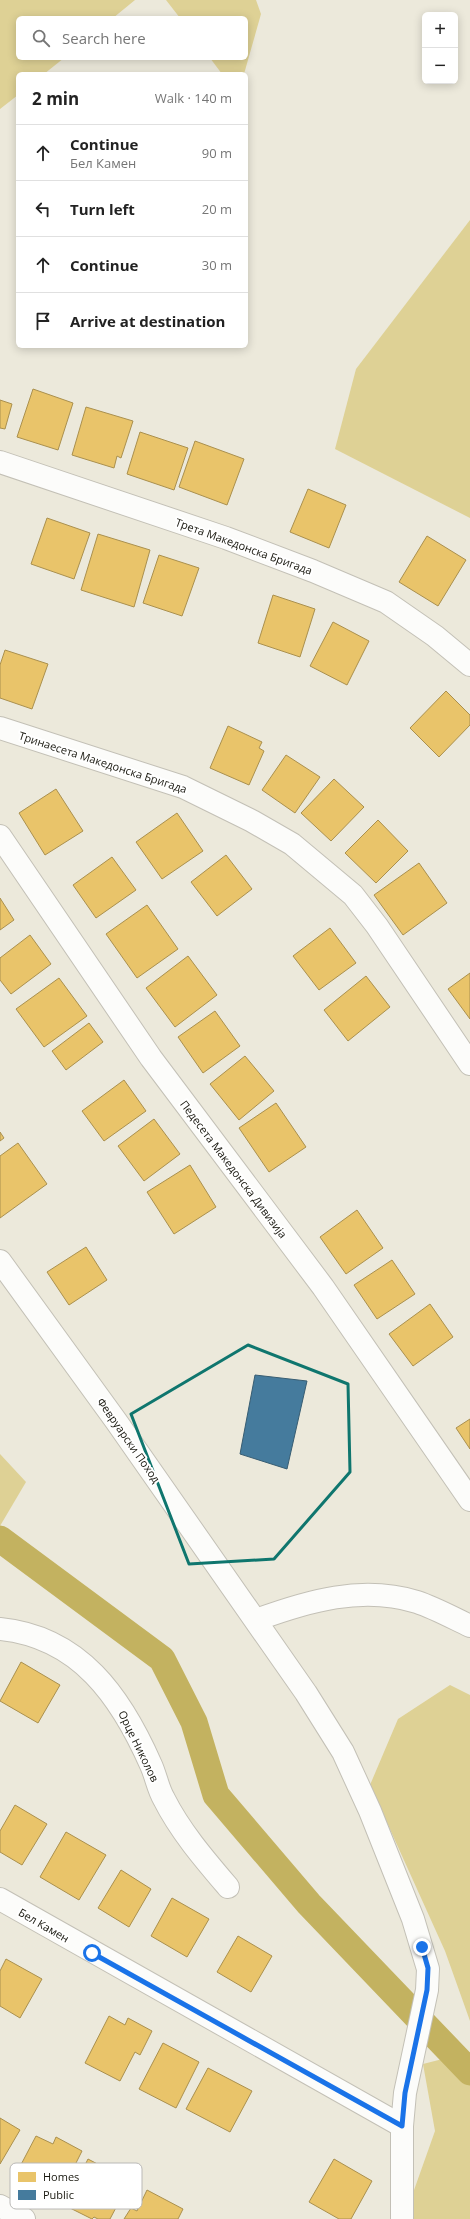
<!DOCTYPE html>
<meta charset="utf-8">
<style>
:root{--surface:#fff;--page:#f6f6f6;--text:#222;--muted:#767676;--line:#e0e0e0}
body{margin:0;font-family:"Open Sans",sans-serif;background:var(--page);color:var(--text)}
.controls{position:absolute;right:12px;top:12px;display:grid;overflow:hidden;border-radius:6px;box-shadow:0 2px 10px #0003}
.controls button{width:36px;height:36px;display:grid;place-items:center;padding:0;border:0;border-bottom:1px solid var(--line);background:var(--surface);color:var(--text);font:20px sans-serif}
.stop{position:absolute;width:12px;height:12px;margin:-9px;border:3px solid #1a73e8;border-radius:50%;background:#fff}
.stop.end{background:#1a73e8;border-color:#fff;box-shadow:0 1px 4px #0008}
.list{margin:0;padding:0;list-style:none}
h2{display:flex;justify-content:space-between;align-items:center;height:52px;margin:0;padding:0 16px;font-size:17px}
h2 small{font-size:13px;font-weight:400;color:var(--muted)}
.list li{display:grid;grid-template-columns:26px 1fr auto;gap:12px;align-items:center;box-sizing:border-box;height:56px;padding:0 16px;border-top:1px solid var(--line)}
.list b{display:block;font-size:15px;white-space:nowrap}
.list p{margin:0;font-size:13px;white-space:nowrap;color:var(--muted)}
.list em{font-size:13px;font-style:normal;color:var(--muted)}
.icon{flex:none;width:22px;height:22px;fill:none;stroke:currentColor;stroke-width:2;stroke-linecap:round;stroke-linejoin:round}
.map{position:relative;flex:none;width:470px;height:2219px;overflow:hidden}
.search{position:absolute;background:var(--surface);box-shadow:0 2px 10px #0003;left:16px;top:16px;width:232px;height:44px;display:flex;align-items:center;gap:10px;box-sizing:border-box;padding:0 14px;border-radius:6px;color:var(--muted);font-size:15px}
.panel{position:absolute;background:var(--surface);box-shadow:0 2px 10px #0003;left:16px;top:72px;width:232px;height:276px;border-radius:6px}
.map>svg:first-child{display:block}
</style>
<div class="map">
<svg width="470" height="2219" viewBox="0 0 470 2219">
<rect width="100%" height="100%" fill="#ece9db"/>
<g fill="#ded195">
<path d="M0,0H135L113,18H18V58H64L44,74H18V95L0,109Z"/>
<path d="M166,0H256L261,14L244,74H222L210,58H246V18H180Z"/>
<path d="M470,220V518L335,449L356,369Z"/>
<path d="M0,1454L26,1482L0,1526Z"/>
<path d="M450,1685L470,1695V2021L445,1951L370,1785L398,1719Z"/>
<path d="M470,2052V2219H410L408,2207L435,2131L423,2064Z"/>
</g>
<g fill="#e9c46a" stroke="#aa904e">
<path d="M33,389L73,403L58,450L17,437Z"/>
<path d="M0,400L12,404L5,429L0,428Z"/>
<path d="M86,407L133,421L121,458L117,456L114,468L72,455Z"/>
<path d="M140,432L188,448L174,490L127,474Z"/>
<path d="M195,441L244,459L227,505L179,487Z"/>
<path d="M308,489L346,505L329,548L290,532Z"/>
<path d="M47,518L90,533L74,579L31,564Z"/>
<path d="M98,534L150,550L134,607L81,590Z"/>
<path d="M427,536L466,560L438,606L399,582Z"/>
<path d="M159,555L199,568L182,616L143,603Z"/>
<path d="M273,595L315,609L300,657L258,643Z"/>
<path d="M333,622L369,641L347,685L310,666Z"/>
<path d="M5,650L48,664L32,709L0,698V665Z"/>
<path d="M446,691L470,715V725L439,757L410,728Z"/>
<path d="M228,726L262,742L259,748L264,751L249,785L210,768Z"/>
<path d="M286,755L320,777L295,813L262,790Z"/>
<path d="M334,779L364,807L331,841L301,813Z"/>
<path d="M56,789L83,831L45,855L19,813Z"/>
<path d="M177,813L203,851L162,879L136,842Z"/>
<path d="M378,820L408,851L376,883L345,853Z"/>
<path d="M226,855L252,889L217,916L191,882Z"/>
<path d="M112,857L136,890L96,918L73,885Z"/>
<path d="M419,863L447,903L403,935L374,895Z"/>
<path d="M0,898L14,920L0,930Z"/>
<path d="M147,905L178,949L137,978L106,934Z"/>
<path d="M330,928L356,963L319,990L293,956Z"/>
<path d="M30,935L51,964L11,994L0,980V958Z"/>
<path d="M188,956L217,995L175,1027L146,988Z"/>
<path d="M470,973V1019L448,989Z"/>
<path d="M366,976L390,1007L348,1041L324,1010Z"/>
<path d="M59,978L87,1016L44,1047L16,1009Z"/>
<path d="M215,1011L240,1046L203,1073L178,1037Z"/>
<path d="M89,1023L103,1042L66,1070L52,1051Z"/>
<path d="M245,1056L274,1091L239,1120L210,1084Z"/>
<path d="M124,1080L146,1111L104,1141L82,1111Z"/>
<path d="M276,1103L306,1147L269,1172L239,1128Z"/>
<path d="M154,1119L180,1154L144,1181L118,1146Z"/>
<path d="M0,1132L4,1138L0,1141Z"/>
<path d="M18,1143L47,1184L0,1218V1156Z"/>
<path d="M190,1165L216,1207L174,1234L147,1192Z"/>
<path d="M357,1210L383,1248L346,1274L320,1237Z"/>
<path d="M86,1247L107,1280L69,1305L47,1272Z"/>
<path d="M392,1260L415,1294L377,1319L354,1285Z"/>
<path d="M430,1304L453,1337L413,1366L389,1334Z"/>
<path d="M470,1419V1449L456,1428Z"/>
<path d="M21,1662L60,1685L38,1723L0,1701Z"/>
<path d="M15,1805L47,1824L22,1865L0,1852V1831Z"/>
<path d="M66,1832L106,1855L79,1900L40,1877Z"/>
<path d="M121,1870L151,1889L129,1927L98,1908Z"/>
<path d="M172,1898L209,1919L187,1957L151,1936Z"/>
<path d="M238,1936L272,1956L251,1992L217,1972Z"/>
<path d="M6,1959L42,1979L20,2018L0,2006V1971Z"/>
<path d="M109,2016L125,2025L128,2018L152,2031L140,2055L135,2052L120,2081L85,2063Z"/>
<path d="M163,2043L199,2062L176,2108L139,2089Z"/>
<path d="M208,2068L252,2091L230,2132L186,2109Z"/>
<path d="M0,2118L20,2130L0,2164Z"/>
<path d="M36,2136L53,2144L56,2137L82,2151L67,2181L63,2179L55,2197L38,2188L34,2195L23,2189L27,2182L15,2176Z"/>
<path d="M88,2159L105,2168L106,2166L131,2179L110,2219H98L94,2217L92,2219L70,2208L81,2186L76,2183Z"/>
<path d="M334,2159L372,2181L351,2219H339L309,2202Z"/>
<path d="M147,2190L183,2209L178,2219H124L131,2208L137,2211Z"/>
</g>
<path fill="#457b9d" stroke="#385d72" d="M255,1375L307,1381L287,1469L240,1454Z"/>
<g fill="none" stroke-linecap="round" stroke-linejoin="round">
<path stroke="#c3b260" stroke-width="27" d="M0,1539L162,1659L194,1722L216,1795L309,1904L470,2072"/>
<g stroke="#c3c0b6" stroke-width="24">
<g id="street">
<path d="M0,462L226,538L313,571L386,602L435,636L470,665"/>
<path d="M0,728L183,787L252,821L292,844L353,895L377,926L470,1064"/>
<path d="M0,836L151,1058L323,1287L470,1500"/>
<path d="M0,1261L116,1421L306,1693L343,1752L370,1811L413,1919L428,1969L427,1990L405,2093L402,2126V2219"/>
<path d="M256,1620C308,1601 362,1585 417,1602C435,1608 453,1618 470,1626"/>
<path d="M0,1629C80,1637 121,1697 151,1765C156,1776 158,1789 164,1799C180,1831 205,1860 228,1887"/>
<path d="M0,1899L402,2126"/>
<path d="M0,2206L24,2219"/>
</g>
</g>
<use href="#street" stroke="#fcfcfa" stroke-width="22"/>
</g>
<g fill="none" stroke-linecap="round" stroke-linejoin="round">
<path stroke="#1a73e8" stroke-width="5" d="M92,1953L402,2126L405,2093L427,1990L428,1968L422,1947"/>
</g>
<path fill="none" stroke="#0f766e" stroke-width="3" stroke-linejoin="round" d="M248,1345L348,1384L350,1472L274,1559L189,1564L131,1414Z"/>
<g text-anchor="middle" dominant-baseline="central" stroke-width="4" stroke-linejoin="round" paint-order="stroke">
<g font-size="11" fill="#18170e" stroke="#fff">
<text transform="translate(244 546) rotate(20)">Трета Македонска Бригада</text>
<text transform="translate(103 762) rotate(18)">Тринаесета Македонска Бригада</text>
<text transform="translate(234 1169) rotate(53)">Педесета Македонска Дивизија</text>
<text transform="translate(129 1440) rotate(55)">Февруарски Поход</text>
<text transform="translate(139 1746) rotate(64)">Орце Николов</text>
<text transform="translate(44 1925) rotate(30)">Бел Камен</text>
</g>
</g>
<rect x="10" y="2163" width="132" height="46" rx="6" fill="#fff" stroke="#bab9b7" stroke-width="1"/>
<rect x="18" y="2172" width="18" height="10" fill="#e9c46a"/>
<rect x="18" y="2190" width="18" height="10" fill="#457b9d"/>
<g font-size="11" fill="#18170e">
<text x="43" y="2181">Homes</text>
<text x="43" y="2199">Public</text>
</g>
</svg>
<div class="controls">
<button>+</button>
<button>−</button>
</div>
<div class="stop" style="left:92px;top:1953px"></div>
<div class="stop end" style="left:422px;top:1947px"></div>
<div class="search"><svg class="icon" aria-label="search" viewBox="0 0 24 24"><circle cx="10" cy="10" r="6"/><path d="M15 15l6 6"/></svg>Search here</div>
<section class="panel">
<h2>2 min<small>Walk · 140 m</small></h2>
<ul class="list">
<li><svg class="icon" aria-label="ahead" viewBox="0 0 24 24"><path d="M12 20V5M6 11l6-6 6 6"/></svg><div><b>Continue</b><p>Бел Камен</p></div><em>90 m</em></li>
<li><svg class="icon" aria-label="left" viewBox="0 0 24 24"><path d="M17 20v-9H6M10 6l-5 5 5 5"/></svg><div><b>Turn left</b></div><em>20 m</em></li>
<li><svg class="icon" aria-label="ahead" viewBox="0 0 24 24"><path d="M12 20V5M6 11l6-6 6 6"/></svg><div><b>Continue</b></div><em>30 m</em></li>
<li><svg class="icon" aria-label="arrive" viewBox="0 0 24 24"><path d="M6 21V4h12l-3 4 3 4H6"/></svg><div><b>Arrive at destination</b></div></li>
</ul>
</section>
</div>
